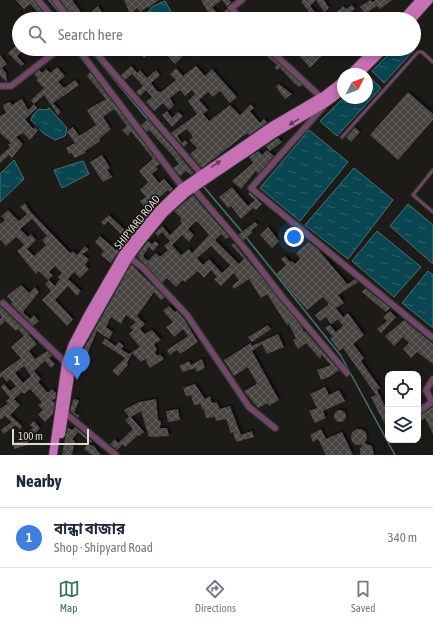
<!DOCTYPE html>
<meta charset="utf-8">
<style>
:root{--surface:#fff;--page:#f2f2f3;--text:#1f2937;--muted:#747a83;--line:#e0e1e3;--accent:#357752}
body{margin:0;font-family:"Asap Condensed","Noto Sans Bengali",sans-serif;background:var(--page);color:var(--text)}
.controls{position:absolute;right:12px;bottom:12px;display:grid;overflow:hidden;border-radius:8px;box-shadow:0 2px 6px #0003}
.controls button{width:36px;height:36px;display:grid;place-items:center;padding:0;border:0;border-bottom:1px solid var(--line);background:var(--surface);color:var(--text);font:20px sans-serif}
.compass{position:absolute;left:337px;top:68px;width:36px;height:36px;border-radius:50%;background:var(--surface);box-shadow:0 2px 6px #0003;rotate:48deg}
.scale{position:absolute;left:12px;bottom:10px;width:77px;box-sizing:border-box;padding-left:4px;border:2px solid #dbdad7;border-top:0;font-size:11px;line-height:14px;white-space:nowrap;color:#dbdad7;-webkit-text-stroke:3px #13120f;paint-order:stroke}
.you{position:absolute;left:294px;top:237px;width:14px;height:14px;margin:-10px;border:3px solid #fff;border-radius:50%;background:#1a73e8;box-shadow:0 0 0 6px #1a73e833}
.badge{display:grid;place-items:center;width:26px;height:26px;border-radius:50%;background:var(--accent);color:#fff;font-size:13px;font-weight:700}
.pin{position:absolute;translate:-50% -33px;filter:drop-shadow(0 1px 2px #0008)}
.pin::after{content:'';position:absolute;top:21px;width:14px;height:12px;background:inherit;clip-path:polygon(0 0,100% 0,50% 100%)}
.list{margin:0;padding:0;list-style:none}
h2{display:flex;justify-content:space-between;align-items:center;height:52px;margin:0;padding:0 16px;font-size:17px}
h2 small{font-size:13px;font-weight:400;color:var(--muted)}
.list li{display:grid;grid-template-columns:26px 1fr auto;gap:12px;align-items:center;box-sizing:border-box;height:60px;padding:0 16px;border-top:1px solid var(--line)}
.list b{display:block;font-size:15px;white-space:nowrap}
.list p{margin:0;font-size:13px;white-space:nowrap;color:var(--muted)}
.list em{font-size:13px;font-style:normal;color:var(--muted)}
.icon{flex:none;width:22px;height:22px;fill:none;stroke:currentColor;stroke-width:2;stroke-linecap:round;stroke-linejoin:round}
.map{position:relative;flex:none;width:433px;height:455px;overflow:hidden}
.search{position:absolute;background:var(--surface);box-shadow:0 2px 6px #0003;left:12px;right:12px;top:12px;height:44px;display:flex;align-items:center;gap:10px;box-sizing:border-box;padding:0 14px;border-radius:22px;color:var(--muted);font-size:15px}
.sheet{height:112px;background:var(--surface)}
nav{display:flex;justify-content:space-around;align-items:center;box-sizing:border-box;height:56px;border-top:1px solid var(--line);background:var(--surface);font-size:11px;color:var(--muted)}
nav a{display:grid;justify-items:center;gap:2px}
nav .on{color:var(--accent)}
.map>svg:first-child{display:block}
</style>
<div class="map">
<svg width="433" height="455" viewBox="0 0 433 455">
<defs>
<pattern id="water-ripples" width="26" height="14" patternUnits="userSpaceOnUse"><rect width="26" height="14" fill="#094652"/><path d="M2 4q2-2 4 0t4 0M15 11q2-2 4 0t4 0" fill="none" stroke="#2c606a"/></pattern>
<pattern id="building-cross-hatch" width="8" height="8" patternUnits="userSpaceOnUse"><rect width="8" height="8" fill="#484542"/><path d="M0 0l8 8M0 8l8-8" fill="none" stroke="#625f5d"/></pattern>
<filter id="shadow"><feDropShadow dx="2" dy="-2" stdDeviation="1" flood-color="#0009"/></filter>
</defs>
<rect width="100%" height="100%" fill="#1c1b18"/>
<g fill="url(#water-ripples)" stroke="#48727a">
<path d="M165,1L175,19H147L146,15L152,7Z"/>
<path d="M394,49H415L384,83L372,71Z"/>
<path d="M367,75L381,88L337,136L320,121L343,98H367Z"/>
<path d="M49,108L67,128L65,136L55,140L43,133L31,120L33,115L39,109L46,110Z"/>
<path d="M309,130L348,162L300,221L260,188Z"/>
<path d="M14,160L24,179L0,202V174Z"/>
<path d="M83,161L89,174L62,188L54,170Z"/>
<path d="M354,168L393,200L348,259L305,225Z"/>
<path d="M408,204L433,225V264L390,226Z"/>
<path d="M377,231L421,267L394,297L352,261Z"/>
<path d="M428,271L433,275V328L402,303Z"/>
</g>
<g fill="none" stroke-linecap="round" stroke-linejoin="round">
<g stroke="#48727a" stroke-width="1.5">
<path d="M49,0L65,19"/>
<path d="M89,49L148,120"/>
<path d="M203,186L243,233"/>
<path d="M245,236L341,356L395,455"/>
</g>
</g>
<g fill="url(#building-cross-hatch)" fill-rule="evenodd" filter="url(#shadow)">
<path d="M16,0H34L48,19H44L30,4L24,9Z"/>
<path d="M60,0H72L81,12L73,18Z"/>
<path d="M124,0H159L148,8L147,7L140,12L137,8L130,14Z"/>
<path d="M201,0H229L231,2L227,6L222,0L212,7L219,15L227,9L235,19H212Z"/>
<path d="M303,0H324L329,8L324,12L316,0L310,6L321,19H315L301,2Z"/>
<path d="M370,0L373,2L376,0H392L380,9L377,6L369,11L371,14L368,17L360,7Z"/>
<path d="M352,5L355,9L347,15L351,19H329L343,6L346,9Z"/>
<path d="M98,6L105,17L101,19L100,17L92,19L89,14Z"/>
<path d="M19,43V49H24L17,56L24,64L21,66L8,53Z"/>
<path d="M124,49H154L144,58L138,51L131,57Z"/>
<path d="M162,49H190L175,64Z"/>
<path d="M258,49H265L302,85L299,87L293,82L280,68L277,70L275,67L277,65Z"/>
<path d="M288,49H328L310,68L296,52L293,54Z"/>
<path d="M0,55L7,64L2,68L6,73L7,82L0,76Z"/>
<path d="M131,66L137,73L140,70L147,78L156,70L160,75L151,83L158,92L160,91L161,92L176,80L170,74L176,68L183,76L196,66L205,76L212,69L237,97L230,103L220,91L213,97L208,92L199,100L208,110L203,114L209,121L230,105L240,115L251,104L254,108L250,111L260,123L264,119L267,123L249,135L247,133L202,168L190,154L197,148L189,140L193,137L187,129L177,136L182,143L185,140L188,143L184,147L171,133L197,114L188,101L195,94L192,90L185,96L180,90L170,98L174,105L169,110L163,103L154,111L146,102L152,97L146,90L140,96L136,92L143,86L132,74L125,80L121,75Z"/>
<path d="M57,67L65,76L58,82L64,88L75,80L79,85L53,103L61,112L58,115L44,95L34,104L31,100L44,88L36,80L38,78L34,74L39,70L42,73L46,69L50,73Z"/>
<path d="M90,72L160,164L156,167L158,169L152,174L159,183L164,179L173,189L170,192L168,190L150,206L152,209L143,220L138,215L145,208L140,201L146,197L140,190L148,182L139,171L153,159L131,131L128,136L122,130L127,126L114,109L103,117L111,129L99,139L100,141L85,151L86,153L74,158L72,153L69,154L66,148L75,143L67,132L73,127L79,136L96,125L87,110L106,99L87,76Z"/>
<path d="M279,84L292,94L285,99L276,87Z"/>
<path d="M408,92L433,114V120L398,160L370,135Z"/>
<path d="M22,99L28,110L34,104L37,108L25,119L33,129L35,127L38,130L30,140L23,133L16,137L23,144L12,158L9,155L0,163V156L10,147L8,145L11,143L0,133V116L6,113L3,105L10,102L12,105Z"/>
<path d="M167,111L172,118L178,112L183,116L172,127L162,115Z"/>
<path d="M148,119L194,173L191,175L186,171L180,176L173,168L179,164L173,156L149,130L147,132L141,125Z"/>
<path d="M355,127L360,132L351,142L346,137Z"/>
<path d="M278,138L282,142L270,151L266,146Z"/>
<path d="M267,150L274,156L258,174L256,171L241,189L232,181L253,163L249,157L259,151L262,155Z"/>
<path d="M102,155L110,168L107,170L112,177L103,182L90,162Z"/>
<path d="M232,187L248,206L255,200L248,194L250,192L262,204L256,210L253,208L241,219L231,206L228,208L219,197Z"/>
<path d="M193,195L229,237L226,239L221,234L215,240L239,264L244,259L231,245L234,243L302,327L304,332L305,331L339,370L331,376L321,380L317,370L331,365L322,355L320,359L306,343L298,349L293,340L296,338L289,324L287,325L267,294L261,298L249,279L234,289L232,286L239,280L234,273L221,286L214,279L217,277L211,270L204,278L198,271L185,282L183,280L176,287L167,278L162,283L137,256L148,241L152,244L155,241L159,244L153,251L149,247L143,256L148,261L156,253L160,257L168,250L164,246L170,241L162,232L158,236L155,233L162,226L170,235L182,223L180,220L182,219L174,211ZM195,222H198L209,235L192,253L189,249L181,255L172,245L182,235L189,242L194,235L188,229ZM211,246L229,264L230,266L222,273L209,259L203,265L197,258Z"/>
<path d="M25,203L30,211L70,253L73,251L77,255L85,246L89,250L82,254L89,259L85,265L89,269L80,278L74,272L68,279L81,291L77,296L68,286L55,300L73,319L67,326L42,300L51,291L45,284L49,280L55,286L60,279L58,277L62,273L55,266L49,272L53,275L48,280L39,271L36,274L17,251L24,245L18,238L16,237L6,246L0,239V224L5,220L1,216L8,210L19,221L27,214L20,207ZM32,219L47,236L42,240L46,245L34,256L27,249L36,240L31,234L28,237L20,229Z"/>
<path d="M109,215L127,232L134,223L138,226L124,243L120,240L123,236L108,221L104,225L101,222Z"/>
<path d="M255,222L258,225L251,231L253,232L244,240V242L238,235Z"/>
<path d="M268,227L279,241L272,248L260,235Z"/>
<path d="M100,236L116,250L121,244L123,245L111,263L101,255L104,251L95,242Z"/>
<path d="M309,242L317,248L348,285V284L355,279L358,282L338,295L344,303L336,308L343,317L348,313L364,335L353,344L364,358L361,361L380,388L377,390L388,412V421L384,423L371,397L376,395L343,348L339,351L330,338L333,337L325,328L330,325L336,332L343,326L338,319L331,324L326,317L320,321L315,315L329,304L323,297L307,310L276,274L286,265L281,259L285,256L290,262L292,261L295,264L300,259L296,253Z"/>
<path d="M131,264L165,297L161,300L154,292L137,316L145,324L140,329L145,334L152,330L161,340L154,344L157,350L155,352L157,356L160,354L164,359L150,368L145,359L141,362L132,353L127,363L128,365L118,376L112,371L125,358L102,343L105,338L115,346L119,342L124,346L121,349L129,354L140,347L129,334L133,330L130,327L136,322L126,315L121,324L111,317L106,327L113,332L109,339L97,331L86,357L81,354Z"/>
<path d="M21,285L29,293L35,287L39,292L23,312L30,319L34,315L39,321L33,326L11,304L12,302L7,296Z"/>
<path d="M365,288L390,308L386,312L362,292Z"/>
<path d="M0,306L27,332L37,344L29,351L35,359L47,351L52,356L49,358L55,364L51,368L45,361L34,371L41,379L38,382L48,393L52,389L56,393V398L52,401L55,403L53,414L45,422L38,414L43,410L38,405L42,402L30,389L24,394L22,392L14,399L20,405L10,415L22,426L20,429L15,425L4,434L1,430L12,422L5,416L0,420V409L8,403L6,401L10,398L1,387L4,384L10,391L16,386L10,379L7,382L2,376L0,378V373L21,358L11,347L24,336L18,329L16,331L5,321L0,326V319L2,318L0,315ZM24,366L31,376L23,383L15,373Z"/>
<path d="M169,306L175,312L177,311L184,319L198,342L180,354L177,350L170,355L167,350L188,336L183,329L174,337L166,327L173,322L163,311Z"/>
<path d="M390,311L396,317L381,333L377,329L387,321L383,317Z"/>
<path d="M404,320L433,344V364L417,352L411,358L403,349L409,343L403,337L394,346L385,336Z"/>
<path d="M268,325L271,329L252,342L248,337Z"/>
<path d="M278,334L284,347L267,354L262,344L252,351L279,400L269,406L268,403L258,408L244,391L257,384L248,367L234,376L224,360L251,343L252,346Z"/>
<path d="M202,359L205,368L197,372L195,368L183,372L179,366L189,361L191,365Z"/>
<path d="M195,384L205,399L210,396L212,403L217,402L220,409L230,406L241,435L252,431L254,437L236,442L233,432L231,433L226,419L216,421L215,417L206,418L204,409L202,410L201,404L194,405L191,395L186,396L183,388Z"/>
<path d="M325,387L329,395L339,390L345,401L323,411L326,418L315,423L309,411L317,408L310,394Z"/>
<path d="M76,399L79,401L74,413L79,415L78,418L70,411L73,400Z"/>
<path d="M156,399L158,420L161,421L160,428H167L169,436L149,437L141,411L131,417L144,432L139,436L138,435L125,447L123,444L117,450L111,445L110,444L115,439L118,443L133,429L125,420L129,417L124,410L139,402Z"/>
<path d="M433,407V434L425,418L418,423V416Z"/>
<path d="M178,409L180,420L168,422L166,411Z"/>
<circle cx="340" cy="416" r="6"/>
<path d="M34,421L40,428L27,443L28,445L14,449L13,443L21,441L18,436L24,432L26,434L33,428L30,425Z"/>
<path d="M75,427L92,441L91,443L78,432L72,440L75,441L72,455H62L67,429L69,428L72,430Z"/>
<path d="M321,429L326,439L335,435L336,437L335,435L342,432L353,455H326L318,439L313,442L310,435Z"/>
<circle cx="359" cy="437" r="8"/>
<path d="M364,443L372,446L374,455H360V449Z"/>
<path d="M87,444L94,446L101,455H92L84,449Z"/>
</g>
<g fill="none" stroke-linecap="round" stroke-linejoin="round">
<g stroke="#373633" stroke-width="4.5">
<g id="lane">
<path d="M342,137L418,52H422L433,62"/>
<path d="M433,170L413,195L433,212"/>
</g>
</g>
<g stroke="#373633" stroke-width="8">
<g id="street">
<path d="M38,0L54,19"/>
<path d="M55,0L69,19"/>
<path d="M241,19L231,8L242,0"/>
<path d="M78,49L184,189"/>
<path d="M94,49L103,61L203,176"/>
<path d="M269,49L323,99"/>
<path d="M0,86H11L59,49"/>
<path d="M325,105L251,188L433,338"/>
<path d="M193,188L246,250L283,298L347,373"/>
<path d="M129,257L143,268L187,315L249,407L275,428"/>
<path d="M3,303L68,365"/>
<path d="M64,412L116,455"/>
<path d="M418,412L432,402L426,390L433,379"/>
</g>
</g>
<g stroke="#373633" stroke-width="10">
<g id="primary">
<path d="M403,19L420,0"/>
<path d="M412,19L429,0"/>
<path d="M350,74L375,49"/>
<path d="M359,74L384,49"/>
<path d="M61,434L71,369L77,349L129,257L141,241L164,213L186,193L275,133L327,102L343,90"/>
<path d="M53,455L66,363L73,344L88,315L125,251L158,211L182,188L272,126L325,95L343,81"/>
</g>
</g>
<use href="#lane" stroke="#704767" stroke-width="2.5"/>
<use href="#street" stroke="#704767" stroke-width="5.5"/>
<use href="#primary" stroke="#c671b5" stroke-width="8"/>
</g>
<defs><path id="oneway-solid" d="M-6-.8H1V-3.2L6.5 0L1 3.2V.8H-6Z"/></defs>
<g fill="#643d5a">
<use href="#oneway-solid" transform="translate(294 122) rotate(149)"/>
<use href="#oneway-solid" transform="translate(216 164) rotate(-34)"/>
</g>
<g text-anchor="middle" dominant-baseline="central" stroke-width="3" stroke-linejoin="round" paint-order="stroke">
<g font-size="11" fill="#dbdad7" stroke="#13120f">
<text transform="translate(137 222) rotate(-51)">SHIPYARD ROAD</text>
</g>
</g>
</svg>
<div class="controls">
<button><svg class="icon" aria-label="locate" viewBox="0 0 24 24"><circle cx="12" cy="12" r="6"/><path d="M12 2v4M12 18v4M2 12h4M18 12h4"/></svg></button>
<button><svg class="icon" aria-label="layers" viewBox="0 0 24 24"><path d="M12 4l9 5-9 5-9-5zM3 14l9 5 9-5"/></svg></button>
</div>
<svg class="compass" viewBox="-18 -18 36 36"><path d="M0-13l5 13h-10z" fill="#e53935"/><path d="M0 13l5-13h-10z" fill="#747a83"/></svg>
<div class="scale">100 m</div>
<div class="you"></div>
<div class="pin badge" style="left:77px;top:380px;background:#3f7fe0">1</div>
<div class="search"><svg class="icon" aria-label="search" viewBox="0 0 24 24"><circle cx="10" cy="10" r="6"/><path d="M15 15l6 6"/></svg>Search here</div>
</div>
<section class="sheet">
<h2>Nearby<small></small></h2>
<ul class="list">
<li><span class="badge" style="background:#3f7fe0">1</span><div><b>বান্ধা বাজার</b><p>Shop · Shipyard Road</p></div><em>340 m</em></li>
</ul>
</section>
<nav>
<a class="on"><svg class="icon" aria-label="map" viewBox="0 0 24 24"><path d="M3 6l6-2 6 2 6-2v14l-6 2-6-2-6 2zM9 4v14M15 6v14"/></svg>Map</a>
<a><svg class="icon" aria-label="directions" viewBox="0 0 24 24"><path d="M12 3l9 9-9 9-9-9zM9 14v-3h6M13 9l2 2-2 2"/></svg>Directions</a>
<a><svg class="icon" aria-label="saved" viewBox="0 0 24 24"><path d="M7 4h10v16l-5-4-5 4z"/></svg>Saved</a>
</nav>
